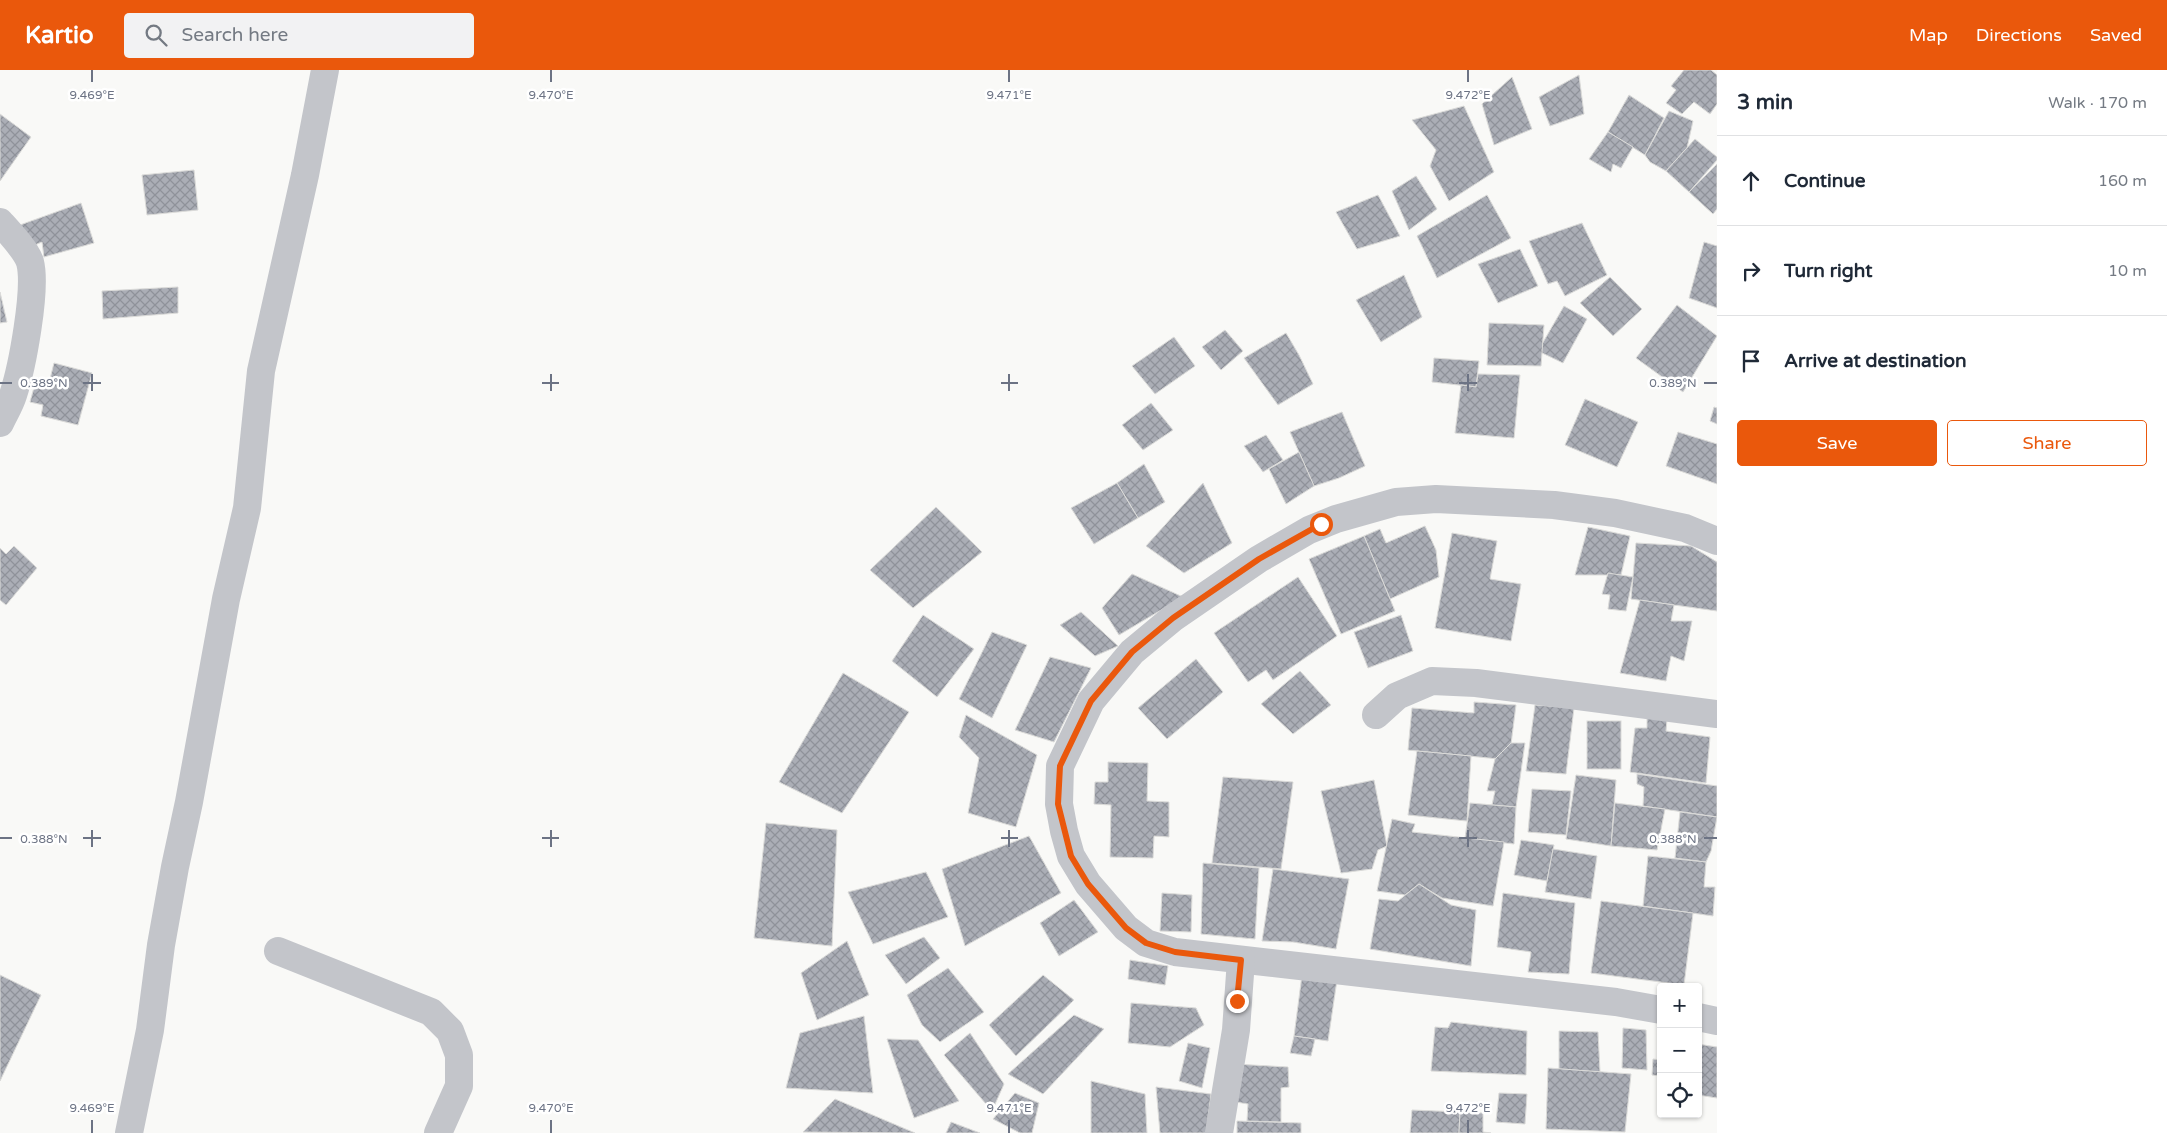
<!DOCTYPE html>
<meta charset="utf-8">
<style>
:root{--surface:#fff;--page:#f2f2f3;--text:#1f2937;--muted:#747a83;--line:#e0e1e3;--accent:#ea580c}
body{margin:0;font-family:"Varela Round",sans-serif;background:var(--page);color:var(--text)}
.controls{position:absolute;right:15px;bottom:15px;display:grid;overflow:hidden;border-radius:5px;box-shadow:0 1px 4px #0004}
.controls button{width:45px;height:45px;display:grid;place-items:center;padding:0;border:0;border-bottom:1px solid var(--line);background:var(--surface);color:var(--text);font:25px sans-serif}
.stop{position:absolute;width:15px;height:15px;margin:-11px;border:4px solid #ea580c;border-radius:50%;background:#fff}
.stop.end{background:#ea580c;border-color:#fff;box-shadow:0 1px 5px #0008}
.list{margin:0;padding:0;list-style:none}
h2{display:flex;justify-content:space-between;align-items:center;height:65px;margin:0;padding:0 20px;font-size:21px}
h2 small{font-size:16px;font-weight:400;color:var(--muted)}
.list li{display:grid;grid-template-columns:32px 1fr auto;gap:15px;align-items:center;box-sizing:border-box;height:90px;padding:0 20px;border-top:1px solid var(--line)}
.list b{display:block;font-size:19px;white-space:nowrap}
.list em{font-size:16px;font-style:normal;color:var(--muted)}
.actions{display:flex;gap:10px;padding:15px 20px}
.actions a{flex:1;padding:11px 0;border:1px solid var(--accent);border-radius:5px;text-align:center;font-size:18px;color:var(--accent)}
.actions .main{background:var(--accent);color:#fff}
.icon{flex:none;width:28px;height:28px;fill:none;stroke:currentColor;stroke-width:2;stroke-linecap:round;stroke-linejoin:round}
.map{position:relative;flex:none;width:1717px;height:1063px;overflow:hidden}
header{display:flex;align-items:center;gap:30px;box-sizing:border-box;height:70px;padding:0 25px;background:var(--accent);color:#fff}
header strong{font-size:24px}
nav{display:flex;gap:28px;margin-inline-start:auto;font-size:18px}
.search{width:350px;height:45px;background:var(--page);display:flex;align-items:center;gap:12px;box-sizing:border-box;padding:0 18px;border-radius:5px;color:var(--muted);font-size:19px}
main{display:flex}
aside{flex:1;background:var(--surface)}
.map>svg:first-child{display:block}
</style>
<header>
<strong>Kartio</strong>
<div class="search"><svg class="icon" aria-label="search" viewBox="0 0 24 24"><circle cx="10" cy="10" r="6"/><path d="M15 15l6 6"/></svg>Search here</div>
<nav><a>Map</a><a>Directions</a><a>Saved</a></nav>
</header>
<main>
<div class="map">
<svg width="1717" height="1063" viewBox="0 0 1717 1063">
<defs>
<pattern id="building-cross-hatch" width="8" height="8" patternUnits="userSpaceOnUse" patternTransform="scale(1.25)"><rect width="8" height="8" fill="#abaeb6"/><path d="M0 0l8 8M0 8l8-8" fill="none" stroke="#8f929a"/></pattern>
</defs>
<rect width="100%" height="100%" fill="#f9f9f7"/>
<g fill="url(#building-cross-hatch)" stroke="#dbdbd9">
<path d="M1684,0H1711L1717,5V34L1710,44L1694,32L1682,44L1666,33L1676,20L1671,16Z"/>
<path d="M1579,5L1584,44L1550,56L1539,27Z"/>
<path d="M1512,7L1532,59L1494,75L1482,34Z"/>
<path d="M1629,25L1664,48L1645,85L1608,62Z"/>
<path d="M1464,36L1494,102L1449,131L1430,96L1436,80L1412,50Z"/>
<path d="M1669,41L1693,51L1687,78L1666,101L1650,92L1645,85Z"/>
<path d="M0,44L31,67L0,111Z"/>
<path d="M1608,62L1633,77L1621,98L1613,94L1611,102L1589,89Z"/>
<path d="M1695,69L1717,87V90L1689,122L1666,101Z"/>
<path d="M1717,94V139L1713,144L1689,122Z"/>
<path d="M194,100L198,140L147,145L142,105Z"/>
<path d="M1416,106L1437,139L1409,160L1392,121Z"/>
<path d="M1378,125L1400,166L1357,179L1336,142Z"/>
<path d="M1487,125L1511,168L1437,208L1417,166Z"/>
<path d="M81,133L94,173L44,187L42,172L30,177L20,155Z"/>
<path d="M1582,153L1607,205L1565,226L1557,211L1548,214L1529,171Z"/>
<path d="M1704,172L1717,176V238L1689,228Z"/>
<path d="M1520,179L1538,216L1498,233L1478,194Z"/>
<path d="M1404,205L1422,247L1381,272L1356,230Z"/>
<path d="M1610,207L1642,239L1613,266L1580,233Z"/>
<path d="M178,217V243L103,249L102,221Z"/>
<path d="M0,222L7,252L0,253Z"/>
<path d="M1677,235L1717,266L1683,322L1636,288Z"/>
<path d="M1564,236L1587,249L1563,293L1538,281Z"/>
<path d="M1489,253L1544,255L1541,296L1487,295Z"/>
<path d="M1225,260L1243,281L1221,300L1202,277Z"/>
<path d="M1286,263L1299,285L1313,314L1278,335L1244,288Z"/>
<path d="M1174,267L1195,296L1155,324L1132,296Z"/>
<path d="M1434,288L1479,291L1476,317L1432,312Z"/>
<path d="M54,293L92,303L78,355L41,346L43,335L30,332L36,310L49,313Z"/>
<path d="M1478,304L1520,305L1514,368L1455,363L1461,315L1476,317Z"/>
<path d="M1585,329L1638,352L1617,397L1565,375Z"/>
<path d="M1151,333L1173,360L1143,380L1122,355Z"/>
<path d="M1714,337L1717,338V354L1710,351Z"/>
<path d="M1342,342L1365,396L1339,408L1314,416L1290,362Z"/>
<path d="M1678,362L1717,374V414L1666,396Z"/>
<path d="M1266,365L1283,390L1263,402L1244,376Z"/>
<path d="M1299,382L1314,416L1286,434L1269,399Z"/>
<path d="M1144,394L1165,432L1138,448L1117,413Z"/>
<path d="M1117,413L1138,448L1094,474L1071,438Z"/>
<path d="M1203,413L1232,473L1184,503L1146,476Z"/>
<path d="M936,437L982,482L913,538L870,500Z"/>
<path d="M1425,456L1436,480L1439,507L1390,529L1364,466L1380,459L1386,473Z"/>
<path d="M1588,457L1630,466L1621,505H1575Z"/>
<path d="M1452,463L1497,471L1490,509L1521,514L1511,571L1435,558Z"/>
<path d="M1364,466L1395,541L1341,564L1309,489Z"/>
<path d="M1636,473L1691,476L1717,492V541L1631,529Z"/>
<path d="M14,476L37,498L6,535L0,530V478L6,484Z"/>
<path d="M1608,503L1633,507L1626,541L1608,539L1610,525L1602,524Z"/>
<path d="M1132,504L1183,527L1119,565L1102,538Z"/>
<path d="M1298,507L1337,566L1273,610L1266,600L1248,612L1214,563Z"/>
<path d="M1640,530L1674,535L1671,551H1692L1684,591L1671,586L1666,611L1620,603Z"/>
<path d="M1081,542L1118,576L1095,586L1060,555Z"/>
<path d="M923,545L974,579L937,627L892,591Z"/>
<path d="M1401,545L1413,581L1368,598L1354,562Z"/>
<path d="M992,562L1027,575L992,648L959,629Z"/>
<path d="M1050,587L1091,598L1054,672L1015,660Z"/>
<path d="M1196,589L1223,622L1167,669L1138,638Z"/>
<path d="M1300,601L1331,635L1293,664L1261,634Z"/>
<path d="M843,603L909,642L842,743L779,712Z"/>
<path d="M1474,632L1516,635L1509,690L1408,680L1412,638L1474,643Z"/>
<path d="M1535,635L1574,638L1566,704L1526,701Z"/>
<path d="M966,645L1037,685L1016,757L968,743L979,688L959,667Z"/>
<path d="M1647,648L1667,649L1666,661L1710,667L1706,713L1630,702L1635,658H1647Z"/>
<rect x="1587" y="651" width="34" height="48"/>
<path d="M1511,673H1525L1516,737L1492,735L1495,721H1487L1495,689Z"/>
<path d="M1417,681L1471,686L1467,751L1408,745Z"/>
<path d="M1108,692L1148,693L1147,731L1169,732V767L1154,766L1153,788L1110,787L1111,735L1094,734L1095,712H1108Z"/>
<path d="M1637,704L1717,716V747L1643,736L1644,717L1637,714Z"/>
<path d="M1576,705L1616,710L1611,776L1566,769Z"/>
<path d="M1223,707L1293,712L1281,799L1212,793Z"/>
<path d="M1374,710L1387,776L1378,780L1372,799L1341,803L1321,721Z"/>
<path d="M1532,719L1571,721L1566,765L1528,762Z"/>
<path d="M1470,733L1516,737L1514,774L1465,768Z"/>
<path d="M1615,733L1665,739L1657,780L1611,776Z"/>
<path d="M1680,742L1717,747L1711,781L1706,792L1675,788Z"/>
<path d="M1392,749L1415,754L1412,762L1504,772L1493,836L1442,828L1419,814L1405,825L1377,821Z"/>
<path d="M766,753L837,760L832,876L754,868Z"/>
<path d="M1029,766L1061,823L965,876L942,799Z"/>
<path d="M1521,770L1554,775L1547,811L1514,805Z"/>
<path d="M1553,779L1597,786L1591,829L1545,822Z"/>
<path d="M1648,786L1706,792L1704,817H1715L1713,846L1643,836Z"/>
<path d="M1203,793L1259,798L1255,869L1201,864Z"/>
<path d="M1273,799L1349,809L1336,879L1293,872L1262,871Z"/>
<path d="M926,802L948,847L873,874L848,822Z"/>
<path d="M1419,814L1451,835L1476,840L1471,896L1370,879L1379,829L1398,831Z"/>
<path d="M1162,823L1192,825L1191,862L1160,861Z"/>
<path d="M1503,823L1575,833L1569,904L1528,902L1531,882L1497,877Z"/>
<path d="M1074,830L1098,862L1059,886L1040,853Z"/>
<path d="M1601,831L1693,843L1684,915L1591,903Z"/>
<path d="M924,867L940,888L906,914L885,885Z"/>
<path d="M847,871L869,925L817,950L801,903Z"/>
<path d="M1130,890L1168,896L1165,915L1128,909Z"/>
<path d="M948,898L984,942L940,972L922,955L907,925Z"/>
<path d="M0,905L41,925L0,1011Z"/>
<path d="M1043,905L1074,930L1016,986L989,955Z"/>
<path d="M1302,905L1337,910L1328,971L1294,966Z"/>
<path d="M1131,933L1196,938L1204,955L1170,977L1128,973Z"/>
<path d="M1074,945L1104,959L1043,1024L1008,1004Z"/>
<path d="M864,946L873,1023L786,1018L800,963Z"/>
<path d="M1451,952L1527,961L1526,1005L1431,1001L1435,957L1448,958Z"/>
<path d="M1623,958L1646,960L1647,1000L1622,998Z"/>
<path d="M1559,961L1598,962L1600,1002L1559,999Z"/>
<path d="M970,963L1004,1014L992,1041L944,985Z"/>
<path d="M1294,966L1315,969L1311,986L1290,983Z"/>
<path d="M887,969L918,970L959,1031L914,1048Z"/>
<path d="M1188,973L1210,978L1202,1018L1179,1011Z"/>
<path d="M1698,974L1717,977V1028L1698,1025Z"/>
<path d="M1653,989L1661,990V1006L1652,1005Z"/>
<path d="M1234,994L1288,997L1289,1017L1281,1018V1052L1247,1051L1248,1034L1230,1031Z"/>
<path d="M1548,998L1631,1004L1625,1062L1546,1059Z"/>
<path d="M1091,1011L1145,1024L1147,1063H1091Z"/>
<path d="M1156,1017L1211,1024L1206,1063H1160Z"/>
<path d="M1015,1023L1039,1033L1032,1063H1020L993,1049Z"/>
<path d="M1499,1023L1527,1024L1525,1054L1496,1052Z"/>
<path d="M835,1029L915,1063L803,1062Z"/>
<path d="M1412,1040L1460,1042L1459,1063H1410Z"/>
<path d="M1460,1042L1483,1043V1062L1491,1063H1459Z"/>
<path d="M1237,1051L1301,1053V1063H1237Z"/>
<path d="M951,1052L980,1063H946Z"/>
</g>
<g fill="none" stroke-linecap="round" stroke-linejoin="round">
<g stroke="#c3c5ca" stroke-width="28">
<path d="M0,152C9,162 26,180 30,192C37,219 22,298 13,325C10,335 4,344 0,353"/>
<path d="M1376,645L1397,626L1432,611L1476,613L1717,644"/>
<path d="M278,881L431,942L450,961L459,985V1016L438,1063"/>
<path d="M1661,940L1616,932L1175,882L1146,873L1126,858L1088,814L1071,786L1064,761L1059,734L1060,696L1091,631L1132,582L1173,548L1259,489L1309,460L1336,449L1396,432L1436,429L1554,435L1615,443L1685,458L1717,471"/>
<path d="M1698,947L1717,951"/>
<path d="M129,1063L150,960L161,875L175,797L189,732L226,529L247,438L261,301L305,105L325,0"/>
<path d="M1219,1063L1236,960L1241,890"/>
</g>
</g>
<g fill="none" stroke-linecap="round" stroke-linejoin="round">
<path stroke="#ea580c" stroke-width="6" d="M1237,931L1241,890L1175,882L1146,873L1126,858L1088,814L1071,786L1058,734L1060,696L1091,631L1132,582L1173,548L1259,489L1321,454"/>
</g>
<path fill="none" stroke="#6c7384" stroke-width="2" d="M92,0V12M551,0V12M1009,0V12M1468,0V12M92,304V321M551,304V321M1009,304V321M1468,304V321M0,313H12M83,313H101M542,313H559M1001,313H1018M1459,313H1477M1704,313H1717M92,760V777M551,760V777M1009,760V777M1468,760V777M0,768H12M83,768H101M542,768H559M1001,768H1018M1459,768H1477M1704,768H1717M92,1050V1063M551,1050V1063M1009,1050V1063M1468,1050V1063"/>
<g font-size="12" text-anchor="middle" fill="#6c7384" stroke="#fff" stroke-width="5" stroke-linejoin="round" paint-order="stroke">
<text x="92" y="29">9.469°E</text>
<text x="551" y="29">9.470°E</text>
<text x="1009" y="29">9.471°E</text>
<text x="1468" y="29">9.472°E</text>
<text x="44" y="317">0.389°N</text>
<text x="1673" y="317">0.389°N</text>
<text x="44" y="773">0.388°N</text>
<text x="1673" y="773">0.388°N</text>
<text x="92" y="1042">9.469°E</text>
<text x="551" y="1042">9.470°E</text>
<text x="1009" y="1042">9.471°E</text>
<text x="1468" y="1042">9.472°E</text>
</g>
</svg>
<div class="controls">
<button>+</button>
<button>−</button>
<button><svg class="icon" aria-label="locate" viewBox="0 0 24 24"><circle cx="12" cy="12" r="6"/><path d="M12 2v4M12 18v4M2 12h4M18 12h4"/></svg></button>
</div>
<div class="stop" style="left:1321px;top:454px"></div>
<div class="stop end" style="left:1237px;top:931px"></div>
</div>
<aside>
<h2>3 min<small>Walk · 170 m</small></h2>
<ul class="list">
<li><svg class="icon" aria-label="ahead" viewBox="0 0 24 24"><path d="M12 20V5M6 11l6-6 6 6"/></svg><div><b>Continue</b></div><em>160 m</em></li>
<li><svg class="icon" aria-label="right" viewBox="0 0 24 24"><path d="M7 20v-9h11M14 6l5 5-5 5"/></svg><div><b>Turn right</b></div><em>10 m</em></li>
<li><svg class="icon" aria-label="arrive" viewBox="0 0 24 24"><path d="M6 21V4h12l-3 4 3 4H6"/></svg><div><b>Arrive at destination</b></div></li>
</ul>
<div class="actions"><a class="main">Save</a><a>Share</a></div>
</aside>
</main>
